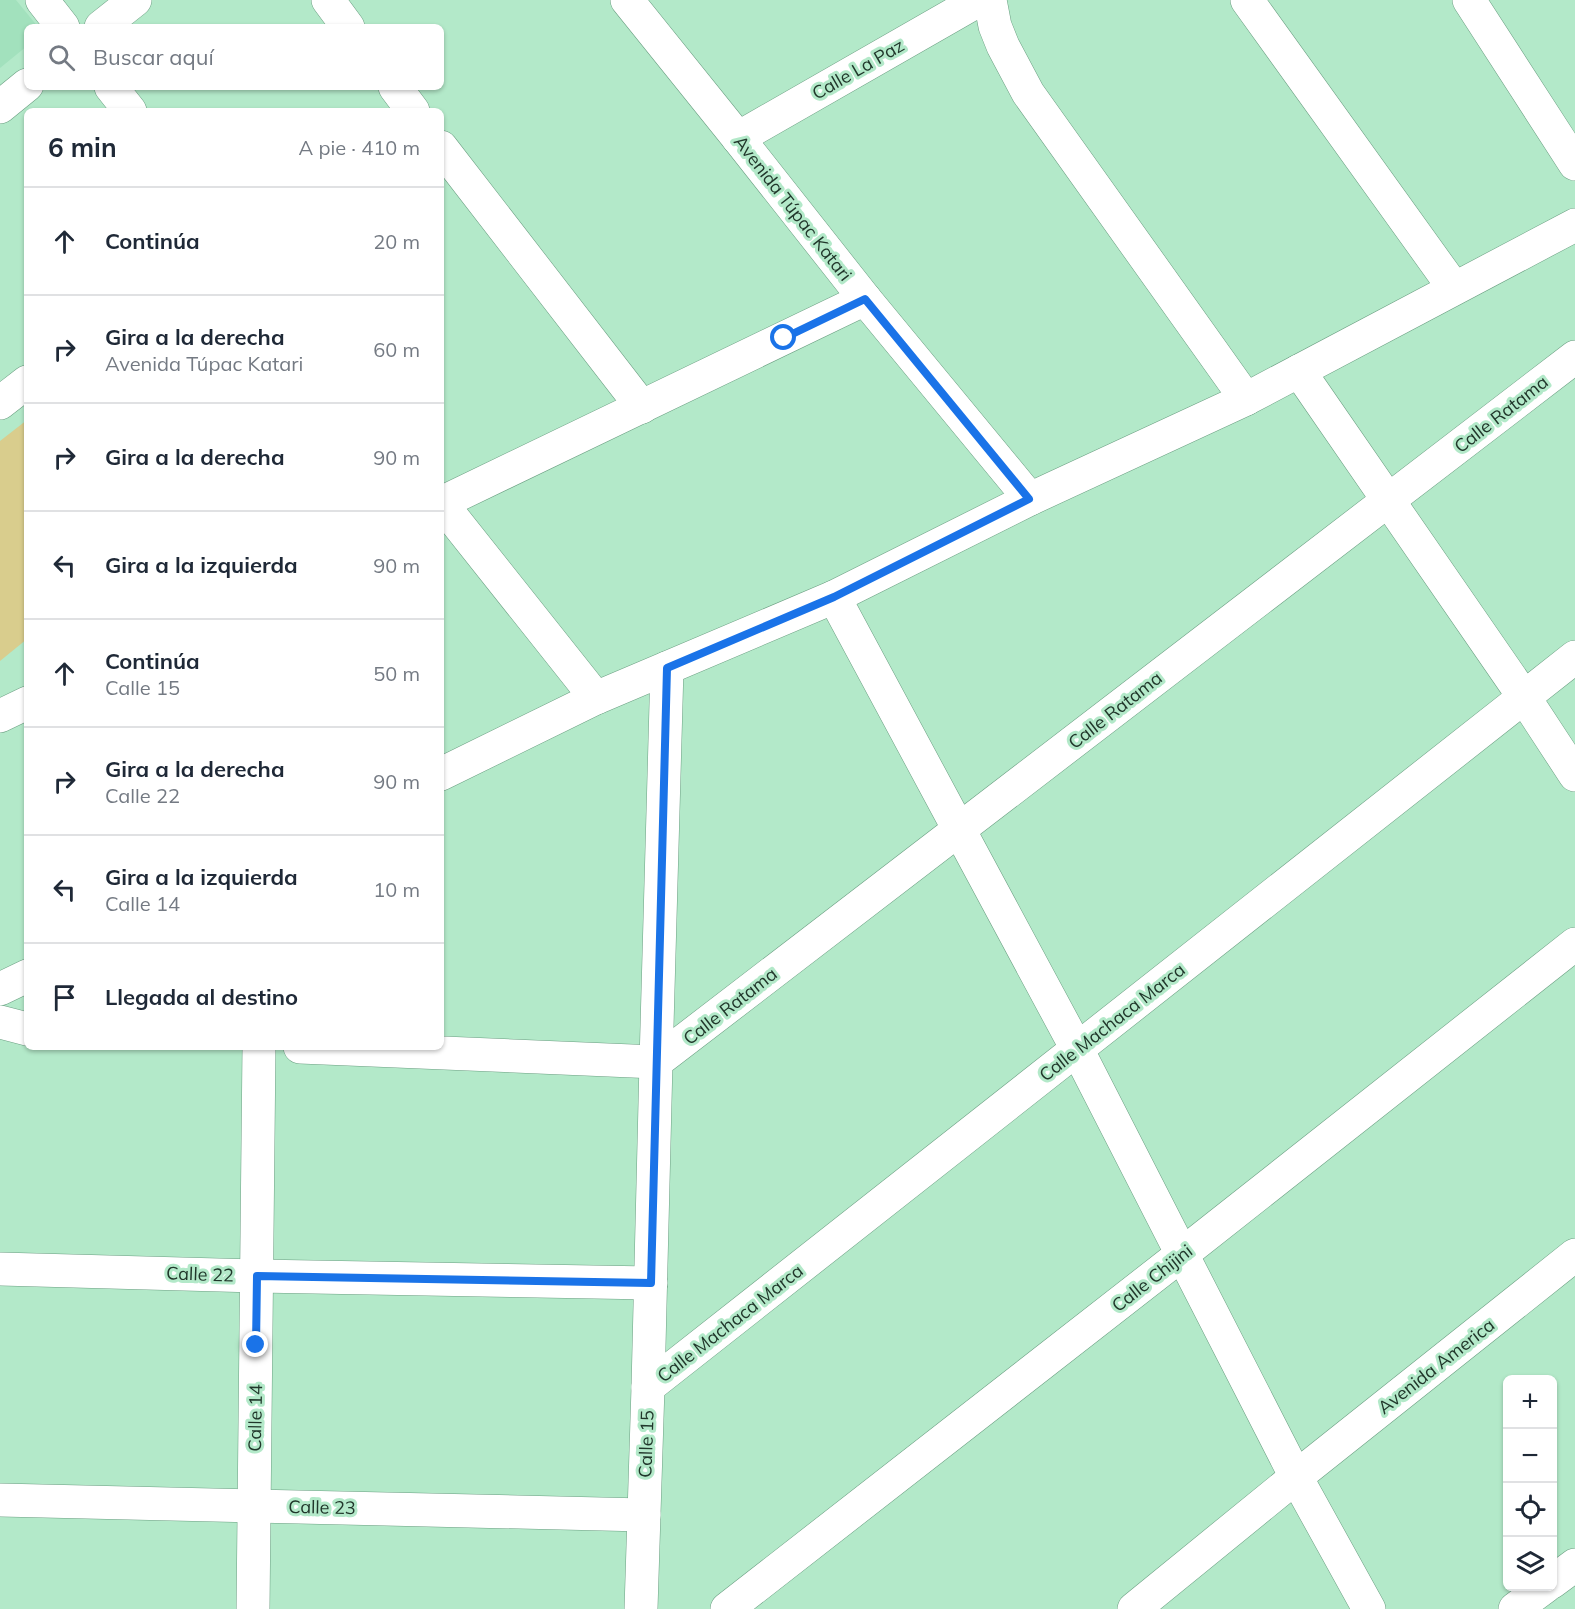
<!DOCTYPE html>
<html lang="es">
<meta charset="utf-8">
<style>
:root{--surface:#fff;--page:#f6f6f7;--text:#1f2937;--muted:#747a83;--line:#e0e1e3}
body{margin:0;font-family:Mulish,sans-serif;background:var(--page);color:var(--text)}
.controls{position:absolute;right:18px;bottom:18px;display:grid;overflow:hidden;border-radius:9px;box-shadow:0 2px 4px #0004}
.controls button{width:54px;height:54px;display:grid;place-items:center;padding:0;border:0;border-bottom:2px solid var(--line);background:var(--surface);color:var(--text);font:30px sans-serif}
.stop{position:absolute;width:18px;height:18px;margin:-14px;border:4px solid #1a73e8;border-radius:50%;background:#fff}
.stop.end{background:#1a73e8;border-color:#fff;box-shadow:0 2px 6px #0008}
.list{margin:0;padding:0;list-style:none}
h2{display:flex;justify-content:space-between;align-items:center;height:78px;margin:0;padding:0 24px;font-size:26px}
h2 small{font-size:20px;font-weight:400;color:var(--muted)}
.list li{display:grid;grid-template-columns:39px 1fr auto;gap:18px;align-items:center;box-sizing:border-box;height:108px;padding:0 24px;border-top:2px solid var(--line)}
.list b{display:block;font-size:22px;white-space:nowrap}
.list p{margin:0;font-size:20px;white-space:nowrap;color:var(--muted)}
.list em{font-size:20px;font-style:normal;color:var(--muted)}
.icon{flex:none;width:33px;height:33px;fill:none;stroke:currentColor;stroke-width:2;stroke-linecap:round;stroke-linejoin:round}
.map{position:relative;flex:none;width:1575px;height:1609px;overflow:hidden}
.search{position:absolute;background:var(--surface);box-shadow:0 2px 4px #0004;left:24px;top:24px;width:420px;height:66px;display:flex;align-items:center;gap:15px;box-sizing:border-box;padding:0 21px;border-radius:9px;color:var(--muted);font-size:22px}
.panel{position:absolute;background:var(--surface);box-shadow:0 2px 4px #0004;left:24px;top:108px;width:420px;height:942px;border-radius:9px}
.map>svg:first-child{display:block}
</style>
<div class="map">
<svg width="1575" height="1609" viewBox="0 0 1575 1609">
<rect width="100%" height="100%" fill="#b3e9c9"/>
<path fill="#a2e1bd" d="M0,0H16L38,27H27V46L0,68Z"/>
<path fill="#d9cd8d" d="M27,420V639L0,661V441Z"/>
<g fill="none" stroke-linecap="round" stroke-linejoin="round">
<g stroke="#6b9f82" stroke-width="34">
<g id="minor">
<path d="M42,0L63,27"/>
<path d="M328,0L348,27"/>
<path d="M627,0L738,138L865,299L1030,499"/>
<path d="M990,0L995,26L1003,46L1028,93L1246,399"/>
<path d="M1247,0L1454,288"/>
<path d="M1469,0L1575,164"/>
<path d="M101,27L135,0"/>
<path d="M111,87L130,111"/>
<path d="M395,87L413,111"/>
<path d="M0,107L27,85"/>
<path d="M738,138L979,0"/>
<path d="M441,147L642,407"/>
<path d="M1299,371L1524,697L1575,775"/>
<path d="M0,403L27,382"/>
<path d="M441,503L865,299"/>
<path d="M441,503L596,698"/>
<path d="M834,597L1077,1049L1296,1477L1369,1609"/>
<path d="M0,716L27,703"/>
<path d="M441,774L596,698L834,597L1030,499L1246,399L1575,225"/>
<path d="M0,989L27,976"/>
<path d="M0,1022L27,1029"/>
<path d="M300,1047L656,1062L667,668"/>
<path d="M0,1269L257,1276L651,1283"/>
<path d="M648,1387L1575,657"/>
<path d="M0,1500L644,1515"/>
<path d="M1552,1582L1575,1565"/>
<path d="M253,1609L259,1047"/>
<path d="M641,1609L648,1387L656,1062L1575,357"/>
<path d="M727,1609L1181,1255L1575,944"/>
<path d="M1134,1609L1296,1477L1575,1255"/>
<path d="M1515,1609L1546,1586"/>
</g>
</g>
<use href="#minor" stroke="#fff" stroke-width="33"/>
</g>
<g fill="none" stroke-linecap="round" stroke-linejoin="round">
<path stroke="#1a73e8" stroke-width="8" d="M256,1345L257,1276L651,1283L667,668L834,597L1029,499L865,299L784,338"/>
</g>
<g text-anchor="middle" dominant-baseline="central" stroke-width="6" stroke-linejoin="round" paint-order="stroke">
<g font-size="18" fill="#21372b" stroke="#b3e9c9">
<text transform="translate(858 69) rotate(-30)">Calle La Paz</text>
<text transform="translate(793 208) rotate(52)">Avenida Túpac Katari</text>
<text transform="translate(1501 414) rotate(-38)">Calle Ratama</text>
<text transform="translate(1115 710) rotate(-38)">Calle Ratama</text>
<text transform="translate(730 1006) rotate(-38)">Calle Ratama</text>
<text transform="translate(1112 1022) rotate(-38)">Calle Machaca Marca</text>
<text transform="translate(200 1274) rotate(2)">Calle 22</text>
<text transform="translate(1152 1278) rotate(-38)">Calle Chijini</text>
<text transform="translate(730 1323) rotate(-38)">Calle Machaca Marca</text>
<text transform="translate(1436 1366) rotate(-38)">Avenida America</text>
<text transform="translate(255 1418) rotate(-89)">Calle 14</text>
<text transform="translate(646 1444) rotate(-88)">Calle 15</text>
<text transform="translate(322 1507) rotate(1)">Calle 23</text>
</g>
</g>
</svg>
<div class="controls">
<button>+</button>
<button>−</button>
<button><svg class="icon" aria-label="locate" viewBox="0 0 24 24"><circle cx="12" cy="12" r="6"/><path d="M12 2v4M12 18v4M2 12h4M18 12h4"/></svg></button>
<button><svg class="icon" aria-label="layers" viewBox="0 0 24 24"><path d="M12 4l9 5-9 5-9-5zM3 14l9 5 9-5"/></svg></button>
</div>
<div class="stop" style="left:784px;top:338px"></div>
<div class="stop end" style="left:256px;top:1345px"></div>
<div class="search"><svg class="icon" aria-label="search" viewBox="0 0 24 24"><circle cx="10" cy="10" r="6"/><path d="M15 15l6 6"/></svg>Buscar aquí</div>
<section class="panel">
<h2>6 min<small>A pie · 410 m</small></h2>
<ul class="list">
<li><svg class="icon" aria-label="ahead" viewBox="0 0 24 24"><path d="M12 20V5M6 11l6-6 6 6"/></svg><div><b>Continúa</b></div><em>20 m</em></li>
<li><svg class="icon" aria-label="right" viewBox="0 0 24 24"><path d="M7 20v-9h11M14 6l5 5-5 5"/></svg><div><b>Gira a la derecha</b><p>Avenida Túpac Katari</p></div><em>60 m</em></li>
<li><svg class="icon" aria-label="right" viewBox="0 0 24 24"><path d="M7 20v-9h11M14 6l5 5-5 5"/></svg><div><b>Gira a la derecha</b></div><em>90 m</em></li>
<li><svg class="icon" aria-label="left" viewBox="0 0 24 24"><path d="M17 20v-9H6M10 6l-5 5 5 5"/></svg><div><b>Gira a la izquierda</b></div><em>90 m</em></li>
<li><svg class="icon" aria-label="ahead" viewBox="0 0 24 24"><path d="M12 20V5M6 11l6-6 6 6"/></svg><div><b>Continúa</b><p>Calle 15</p></div><em>50 m</em></li>
<li><svg class="icon" aria-label="right" viewBox="0 0 24 24"><path d="M7 20v-9h11M14 6l5 5-5 5"/></svg><div><b>Gira a la derecha</b><p>Calle 22</p></div><em>90 m</em></li>
<li><svg class="icon" aria-label="left" viewBox="0 0 24 24"><path d="M17 20v-9H6M10 6l-5 5 5 5"/></svg><div><b>Gira a la izquierda</b><p>Calle 14</p></div><em>10 m</em></li>
<li><svg class="icon" aria-label="arrive" viewBox="0 0 24 24"><path d="M6 21V4h12l-3 4 3 4H6"/></svg><div><b>Llegada al destino</b></div></li>
</ul>
</section>
</div>
